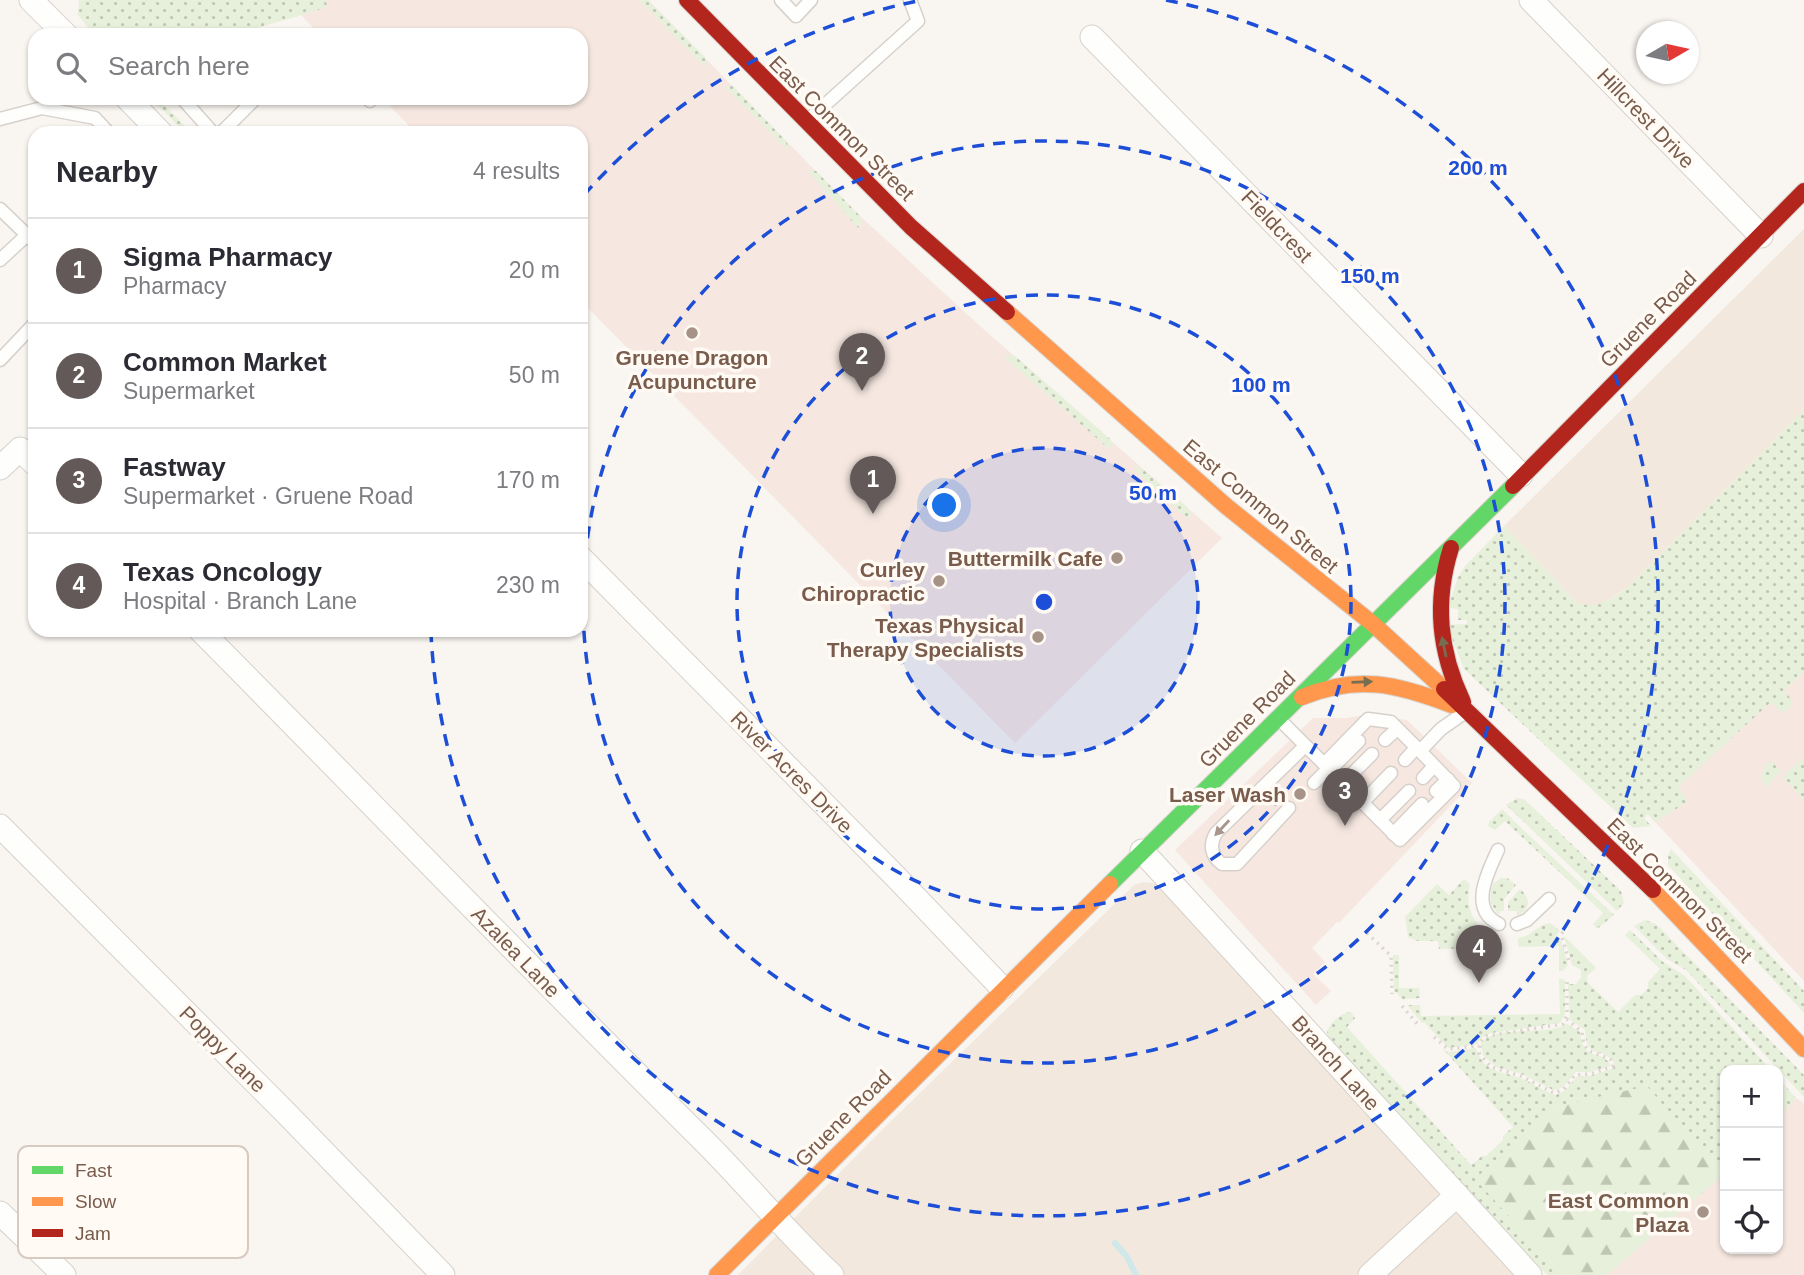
<!DOCTYPE html>
<meta charset="utf-8">
<style>
:root{--surface:#fff;--page:#f2f2f3;--text:#2b2b33;--muted:#7c7c81;--line:#e1e1e2;--accent:#625958}
body{margin:0;font-family:Helvetica,sans-serif;background:var(--page);color:var(--text)}
.controls{position:absolute;right:21px;bottom:21px;display:grid;overflow:hidden;border-radius:14px;box-shadow:0 2px 5px #0004}
.controls button{width:63px;height:63px;display:grid;place-items:center;padding:0;border:0;border-bottom:2px solid var(--line);background:var(--surface);color:var(--text);font:35px sans-serif}
.compass{position:absolute;left:1636px;top:21px;width:63px;height:63px;border-radius:50%;background:var(--surface);box-shadow:0 2px 5px #0004;rotate:81deg}
.you{position:absolute;left:945px;top:506px;width:24px;height:24px;margin:-18px;border:5px solid #fff;border-radius:50%;background:#1a73e8;box-shadow:0 0 0 10px #1a73e833}
.badge{display:grid;place-items:center;width:46px;height:46px;border-radius:50%;background:var(--accent);color:#fff;font-size:23px;font-weight:700}
.pin{position:absolute;translate:-50% -58px;filter:drop-shadow(0 2px 4px #0008)}
.pin::after{content:'';position:absolute;top:37px;width:24px;height:21px;background:inherit;clip-path:polygon(0 0,100% 0,50% 100%)}
.list{margin:0;padding:0;list-style:none}
h2{display:flex;justify-content:space-between;align-items:center;height:91px;margin:0;padding:0 28px;font-size:30px}
h2 small{font-size:23px;font-weight:400;color:var(--muted)}
.list li{display:grid;grid-template-columns:46px 1fr auto;gap:21px;align-items:center;box-sizing:border-box;height:105px;padding:0 28px;border-top:2px solid var(--line)}
.list b{display:block;font-size:26px;white-space:nowrap}
.list p{margin:0;font-size:23px;white-space:nowrap;color:var(--muted)}
.list em{font-size:23px;font-style:normal;color:var(--muted)}
.icon{flex:none;width:38px;height:38px;fill:none;stroke:currentColor;stroke-width:2;stroke-linecap:round;stroke-linejoin:round}
.map{position:relative;flex:none;width:1804px;height:1275px;overflow:hidden}
.search{position:absolute;background:var(--surface);box-shadow:0 2px 5px #0004;left:28px;top:28px;width:560px;height:77px;display:flex;align-items:center;gap:18px;box-sizing:border-box;padding:0 24px;border-radius:21px;color:var(--muted);font-size:26px}
.panel{position:absolute;background:var(--surface);box-shadow:0 2px 5px #0004;left:28px;top:126px;width:560px;height:511px;border-radius:21px}
.map>svg:first-child{display:block}
</style>
<div class="map">
<svg width="1804" height="1275" viewBox="0 0 1804 1275">
<defs>
<pattern id="grass-dots" width="8" height="8" patternUnits="userSpaceOnUse" patternTransform="scale(1.75)"><rect width="8" height="8" fill="#e7f0db"/><path d="M2 2h.1M6 6h.1" fill="none" stroke="#c0c6b4" stroke-width="1.8" stroke-linecap="round"/></pattern>
<pattern id="forest-firs" width="22" height="20" patternUnits="userSpaceOnUse" patternTransform="scale(1.75)"><rect width="22" height="20" fill="#e7f0db"/><path d="M5 1l3.5 6h-7zM16 11l3.5 6h-7z" fill="#c0c6b4"/></pattern>
</defs>
<rect width="100%" height="100%" fill="#f9f5f0"/>
<g fill="#f2e8de">
<path d="M1804,229V410L1627,588L1600,605L1586,606L1577,603L1504,526Z"/>
<path d="M1143,882L1153,883L1162,887L1517,1275H738L887,1125L1134,885Z"/>
</g>
<g fill="#f6e8e1">
<path d="M295,0H648L859,215L980,326L1222,538L1015,743L581,301V133H416L382,98H581V35H320L300,14Z"/>
<path d="M1804,660V981L1642,808Z"/>
<path d="M1367,714L1407,720L1472,783L1339,923L1337,922L1312,948L1325,962L1313,974L1331,991L1316,1005L1175,850L1313,718H1347Z"/>
<path d="M1796,1098L1804,1103V1275H1607L1725,1172V1249H1778V1117Z"/>
</g>
<g fill="url(#grass-dots)">
<path d="M79,0H325L328,7L234,35H94L78,15Z"/>
<path d="M639,0H648L705,57V67Z"/>
<path d="M733,86L787,142L788,151L725,87Z"/>
<path d="M151,98H161L163,104L192,133H185Z"/>
<path d="M808,171H816L859,215L862,221L858,228Z"/>
<path d="M1009,355L1015,356L1110,439L1113,445L1109,449L1004,357Z"/>
<path d="M1804,410V672L1784,691L1792,700V706L1782,713L1771,702L1678,787L1686,798L1687,802L1655,822L1648,814L1644,818L1651,826L1633,828L1464,669L1447,625L1467,624V620H1458V609L1448,608L1458,577L1466,565L1504,526L1577,603C1596,610 1612,599 1627,588Z"/>
<path d="M1141,468L1186,506L1192,514L1187,519L1134,469Z"/>
<path d="M1804,757V800L1782,777Z"/>
<path d="M1767,762H1772L1781,771L1765,788L1761,777Z"/>
<path d="M1517,798L1524,799L1621,891L1624,903L1617,911L1506,805Z"/>
<path d="M1502,809L1517,824L1614,915L1597,929L1593,924L1603,913L1505,821L1495,830L1488,826L1489,822Z"/>
<path d="M1671,849L1804,991V1013L1668,865V856Z"/>
<path d="M1501,878H1507L1516,885L1504,899V911H1500L1499,915C1490,905 1488,897 1493,884Z"/>
<path d="M1464,879L1470,884C1464,909 1475,930 1500,938V948L1439,949L1438,941H1417L1408,937L1405,917L1437,884L1449,895Z"/>
<path d="M1520,889C1531,899 1531,909 1517,916V911H1508V902Z"/>
<path d="M1645,920L1656,924L1804,1075V1097L1686,970L1667,959L1634,926Z"/>
<path d="M1550,923L1560,931L1556,935L1561,940L1568,965L1563,971H1559V946L1518,947V938C1533,936 1538,924 1550,923Z"/>
<path d="M1630,930L1663,962L1685,976L1771,1070H1725V1172L1723,1175L1647,1087L1554,1107L1476,1179L1562,1275H1547L1330,1040L1327,1032C1330,1023 1341,1012 1351,1012L1355,1018L1347,1027L1471,1165L1482,1156H1486L1503,1140V1136L1513,1127L1442,1048L1449,1052L1476,1048C1483,1074 1505,1071 1525,1080C1536,1085 1545,1092 1556,1095L1565,1090L1578,1076H1590L1614,1068L1613,1060C1595,1046 1587,1058 1585,1030L1570,1020L1568,984H1576L1581,978V970L1572,965L1564,936L1596,968L1587,976L1588,983L1618,1012L1635,995H1641L1648,988V982L1660,969L1625,935Z"/>
<path d="M1399,955V988H1419L1420,998L1402,999L1396,992L1394,993L1393,955Z"/>
<path d="M1559,978L1565,980V1014L1560,1023L1491,1033L1482,1037L1477,1044L1448,1048L1424,1022L1422,1023L1407,1005H1420L1421,1016L1560,1014Z"/>
<path d="M1567,1024L1580,1032C1584,1065 1602,1047 1611,1066L1590,1072H1576L1562,1088L1553,1090L1522,1074L1496,1067L1483,1055L1481,1043C1498,1024 1544,1037 1567,1024Z"/>
<path d="M1778,1078L1796,1098L1778,1117Z"/>
</g>
<path fill="url(#forest-firs)" d="M1647,1086L1723,1175L1607,1275H1562L1475,1179L1554,1107Z"/>
<g fill="none" stroke-linecap="round" stroke-linejoin="round">
<path stroke="#d0e8ea" stroke-width="6" d="M1115,1243L1127,1257L1136,1275"/>
<g stroke="#d7d1cb" stroke-width="15">
<g id="lane">
<path d="M781,0L796,16L811,0"/>
<path d="M182,98L213,133"/>
<path d="M367,98L370,101"/>
<path d="M0,119L42,108L95,118L109,133"/>
<path d="M807,121L918,21L910,0"/>
<path d="M221,133L256,98"/>
<path d="M0,209L27,235"/>
<path d="M0,260L27,235L35,243"/>
<path d="M0,360L35,323"/>
<path d="M1279,719L1400,840L1454,786L1420,751L1441,729L1464,713"/>
<path d="M1385,740L1397,729"/>
<path d="M1405,760L1416,748"/>
<path d="M1324,764L1368,719L1391,722L1420,751"/>
<path d="M1330,770L1359,741"/>
<path d="M1423,778L1434,766"/>
<path d="M1314,783L1328,769"/>
<path d="M1343,783L1372,754"/>
<path d="M1436,791L1448,779"/>
<path d="M1362,803L1391,773"/>
<path d="M1289,808L1237,864H1222C1211,856 1209,845 1216,833L1305,746"/>
<path d="M1380,820L1409,791"/>
<path d="M1393,834L1422,804"/>
<path d="M1498,850C1488,872 1468,909 1499,924"/>
<path d="M1517,924L1527,920L1549,899"/>
</g>
</g>
<g stroke="#d7d1cb" stroke-width="25">
<g id="street">
<path d="M31,0L66,35"/>
<path d="M1531,0L1761,236"/>
<path d="M1092,37L1521,475"/>
<path d="M127,98L161,133"/>
<path d="M0,468L20,449L35,464"/>
<path d="M581,558L896,877L1002,988"/>
<path d="M200,630C369,800 534,973 704,1141C748,1185 787,1233 832,1275"/>
<path d="M0,826L286,1113L443,1275"/>
<path d="M1142,851L1530,1275"/>
<path d="M0,1213L64,1275"/>
<path d="M1370,1275L1457,1195"/>
</g>
</g>
<g stroke="#d9d2cb" stroke-width="18">
<path id="fast" d="M1110,884L1513,486"/>
</g>
<g stroke="#d9d2cb" stroke-width="18">
<g id="slow">
<path d="M1007,312L1226,506L1373,624L1444,689"/>
<path d="M1302,697C1358,674 1397,684 1452,705"/>
<path d="M1653,890L1804,1049"/>
<path d="M717,1275L1110,884"/>
</g>
</g>
<g stroke="#d9d2cb" stroke-width="18">
<g id="jam">
<path d="M687,0L911,227L1007,312"/>
<path d="M1513,486L1804,191"/>
<path d="M1451,548C1434,602 1439,651 1463,702"/>
<path d="M1444,689L1653,890"/>
</g>
</g>
<g stroke="#dcd5d0" stroke-width="3.5" stroke-dasharray="2 5" stroke-linecap="butt">
<path d="M1563,932L1561,934L1570,965"/>
<path d="M1367,933L1391,956L1392,994"/>
<path d="M1567,982V1015L1563,1024L1486,1036L1480,1042L1479,1053L1491,1067L1521,1076L1554,1093L1564,1089L1575,1075L1591,1074L1613,1066L1611,1060C1593,1050 1584,1056 1582,1032L1567,1019"/>
<path d="M1402,1006L1419,1026"/>
<path d="M1434,1037L1448,1049L1479,1046"/>
</g>
<use href="#lane" stroke="#fefefd" stroke-width="12"/>
<use href="#street" stroke="#fefefd" stroke-width="23"/>
<use href="#fast" stroke="#63d668" stroke-width="16"/>
<use href="#slow" stroke="#ff974d" stroke-width="16"/>
<use href="#jam" stroke="#b3261e" stroke-width="16"/>
</g>
<defs><path id="oneway-solid" d="M-6-.8H1V-3.2L6.5 0L1 3.2V.8H-6Z" transform="scale(1.75)"/></defs>
<g fill="#776e51">
<use href="#oneway-solid" transform="translate(1444 647) rotate(-102)"/>
<use href="#oneway-solid" transform="translate(1362 682) rotate(-2)"/>
</g>
<use fill="#a8958b" href="#oneway-solid" transform="translate(1222 828) rotate(133)"/>
<circle cx="1044" cy="602" r="154" fill="#1d4ed8" fill-opacity=".12"/>
<g fill="none" stroke="#1d4ed8" stroke-width="3.5" stroke-dasharray="12 9">
<circle cx="1044" cy="602" r="154"/>
<circle cx="1044" cy="602" r="307"/>
<circle cx="1044" cy="602" r="461"/>
<path d="M584 195A614 614 0 0 1 922 0M1166 0A614 614 0 1 1 431 634"/>
</g>
<g fill="#a69286" stroke="#fffaf3" stroke-width="2.5">
<circle cx="692" cy="333" r="7"/>
<circle cx="1117" cy="558" r="7"/>
<circle cx="939" cy="581" r="7"/>
<circle cx="1038" cy="637" r="7"/>
<circle cx="1300" cy="794" r="7"/>
<circle cx="1703" cy="1212" r="7"/>
</g>
<g text-anchor="middle" dominant-baseline="central" stroke-width="7" stroke-linejoin="round" paint-order="stroke">
<g font-size="21" fill="#7a5c4d" stroke="#fffaf3">
<text transform="translate(1646 118) rotate(46)">Hillcrest Drive</text>
<text transform="translate(842 128) rotate(45)">East Common Street</text>
<text transform="translate(1277 226) rotate(46)">Fieldcrest</text>
<text transform="translate(1648 319) rotate(-45)">Gruene Road</text>
<text transform="translate(1261 506) rotate(40)">East Common Street</text>
<text transform="translate(1247 719) rotate(-45)">Gruene Road</text>
<text transform="translate(792 772) rotate(45)">River Acres Drive</text>
<text transform="translate(1680 890) rotate(45)">East Common Street</text>
<text transform="translate(516 952) rotate(46)">Azalea Lane</text>
<text transform="translate(223 1049) rotate(45)">Poppy Lane</text>
<text transform="translate(1336 1063) rotate(48)">Branch Lane</text>
<text transform="translate(843 1118) rotate(-45)">Gruene Road</text>
</g>
<g font-size="21" font-weight="bold" fill="#7a5c4d" stroke="#fffaf3" text-anchor="end">
<text x="692" y="357" text-anchor="middle">Gruene Dragon<tspan x="692" dy="24">Acupuncture</tspan></text>
<text x="1103" y="558">Buttermilk Cafe</text>
<text x="925" y="569">Curley<tspan x="925" dy="24">Chiropractic</tspan></text>
<text x="1024" y="625">Texas Physical<tspan x="1024" dy="24">Therapy Specialists</tspan></text>
<text x="1286" y="794">Laser Wash</text>
<text x="1689" y="1200">East Common<tspan x="1689" dy="24">Plaza</tspan></text>
</g>
</g>
<rect x="18" y="1146" width="230" height="112" rx="10" fill="#fffaf3" stroke="#d7cbc1" stroke-width="2"/>
<rect x="32" y="1166" width="31" height="8" fill="#63d668"/>
<rect x="32" y="1197" width="31" height="9" fill="#ff974d"/>
<rect x="32" y="1229" width="31" height="8" fill="#b3261e"/>
<g font-size="19" fill="#7a5c4d">
<text x="75" y="1177">Fast</text>
<text x="75" y="1208">Slow</text>
<text x="75" y="1240">Jam</text>
</g>
<circle cx="1044" cy="602" r="10" fill="#1d4ed8" stroke="#fffaf3" stroke-width="3.5"/>
<g font-size="21" text-anchor="middle" font-weight="bold" fill="#1d4ed8" stroke="#fffaf3" stroke-width="7" stroke-linejoin="round" paint-order="stroke">
<text x="1478" y="175">200 m</text>
<text x="1370" y="283">150 m</text>
<text x="1261" y="392">100 m</text>
<text x="1153" y="500">50 m</text>
</g>
</svg>
<div class="controls">
<button>+</button>
<button>−</button>
<button><svg class="icon" aria-label="locate" viewBox="0 0 24 24"><circle cx="12" cy="12" r="6"/><path d="M12 2v4M12 18v4M2 12h4M18 12h4"/></svg></button>
</div>
<svg class="compass" viewBox="-18 -18 36 36"><path d="M0-13l5 13h-10z" fill="#e53935"/><path d="M0 13l5-13h-10z" fill="#7c7c81"/></svg>
<div class="you"></div>
<div class="pin badge" style="left:873px;top:514px">1</div>
<div class="pin badge" style="left:862px;top:391px">2</div>
<div class="pin badge" style="left:1345px;top:826px">3</div>
<div class="pin badge" style="left:1479px;top:983px">4</div>
<div class="search"><svg class="icon" aria-label="search" viewBox="0 0 24 24"><circle cx="10" cy="10" r="6"/><path d="M15 15l6 6"/></svg>Search here</div>
<section class="panel">
<h2>Nearby<small>4 results</small></h2>
<ul class="list">
<li><span class="badge">1</span><div><b>Sigma Pharmacy</b><p>Pharmacy</p></div><em>20 m</em></li>
<li><span class="badge">2</span><div><b>Common Market</b><p>Supermarket</p></div><em>50 m</em></li>
<li><span class="badge">3</span><div><b>Fastway</b><p>Supermarket · Gruene Road</p></div><em>170 m</em></li>
<li><span class="badge">4</span><div><b>Texas Oncology</b><p>Hospital · Branch Lane</p></div><em>230 m</em></li>
</ul>
</section>
</div>
